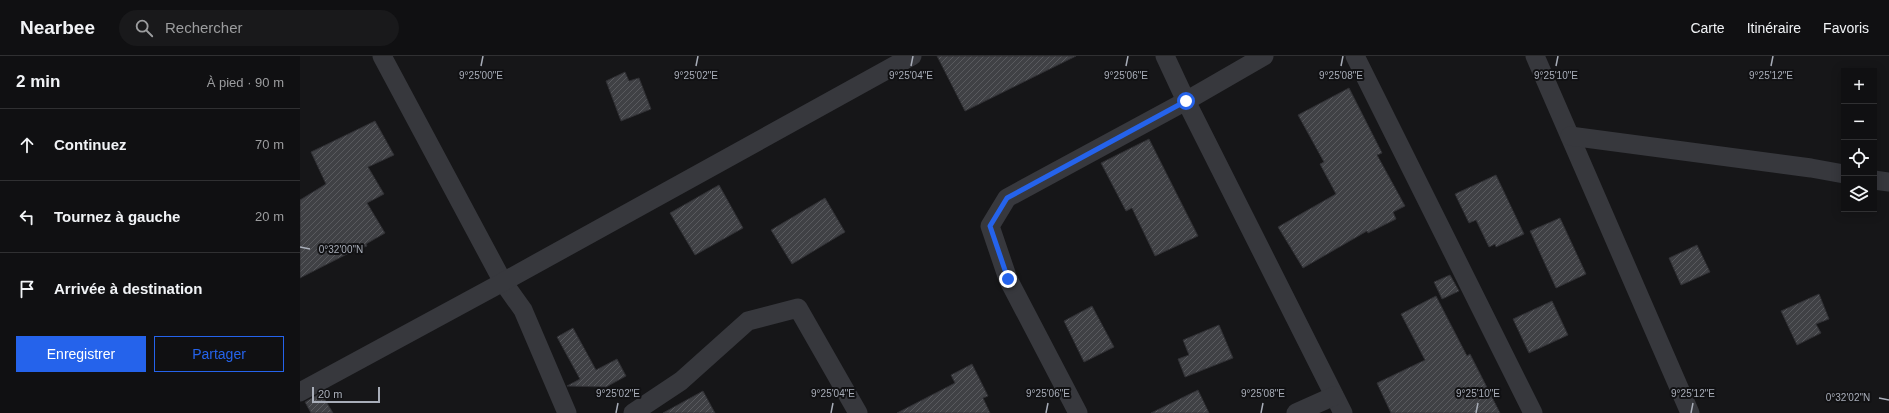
<!DOCTYPE html>
<html lang="fr">
<meta charset="utf-8">
<style>
:root{--surface:#101012;--page:#19191b;--text:#f1f3f6;--muted:#9c9d9f;--line:#303032;--accent:#2563eb}
body{margin:0;font-family:Helvetica,sans-serif;background:var(--page);color:var(--text)}
.controls{position:absolute;right:12px;top:12px;display:grid;overflow:hidden;border-radius:0px;box-shadow:0 2px 10px #0003}
.controls button{width:36px;height:36px;display:grid;place-items:center;padding:0;border:0;border-bottom:1px solid var(--line);background:var(--surface);color:var(--text);font:20px sans-serif}
.scale{position:absolute;left:12px;bottom:10px;width:68px;box-sizing:border-box;padding-left:4px;border:2px solid #a8adb8;border-top:0;font-size:11px;line-height:14px;white-space:nowrap;color:#a8adb8;-webkit-text-stroke:3px #111113;paint-order:stroke}
.stop{position:absolute;width:12px;height:12px;margin:-9px;border:3px solid #2563eb;border-radius:50%;background:#fff}
.stop.end{background:#2563eb;border-color:#fff;box-shadow:0 1px 4px #0008}
.list{margin:0;padding:0;list-style:none}
h2{display:flex;justify-content:space-between;align-items:center;height:52px;margin:0;padding:0 16px;font-size:17px}
h2 small{font-size:13px;font-weight:400;color:var(--muted)}
.list li{display:grid;grid-template-columns:26px 1fr auto;gap:12px;align-items:center;box-sizing:border-box;height:72px;padding:0 16px;border-top:1px solid var(--line)}
.list b{display:block;font-size:15px;white-space:nowrap}
.list em{font-size:13px;font-style:normal;color:var(--muted)}
.actions{display:flex;gap:8px;padding:12px 16px}
.actions a{flex:1;padding:9px 0;border:1px solid var(--accent);border-radius:0px;text-align:center;font-size:14px;color:var(--accent)}
.actions .main{background:var(--accent);color:#fff}
.icon{flex:none;width:22px;height:22px;fill:none;stroke:currentColor;stroke-width:2;stroke-linecap:round;stroke-linejoin:round}
.map{position:relative;flex:none;width:1589px;height:357px;overflow:hidden}
header{display:flex;align-items:center;gap:24px;box-sizing:border-box;height:56px;padding:0 20px;background:var(--surface);border-bottom:1px solid var(--line)}
header strong{font-size:19px}
nav{display:flex;gap:22px;margin-inline-start:auto;font-size:14px}
.search{width:280px;height:36px;background:var(--page);display:flex;align-items:center;gap:10px;box-sizing:border-box;padding:0 14px;border-radius:22px;color:var(--muted);font-size:15px}
main{display:flex}
aside{flex:1;background:var(--surface)}
.map>svg:first-child{display:block}
</style>
<header>
<strong>Nearbee</strong>
<div class="search"><svg class="icon" aria-label="search" viewBox="0 0 24 24"><circle cx="10" cy="10" r="6"/><path d="M15 15l6 6"/></svg>Rechercher</div>
<nav><a>Carte</a><a>Itinéraire</a><a>Favoris</a></nav>
</header>
<main>
<aside>
<h2>2 min<small>À pied · 90 m</small></h2>
<ul class="list">
<li><svg class="icon" aria-label="ahead" viewBox="0 0 24 24"><path d="M12 20V5M6 11l6-6 6 6"/></svg><div><b>Continuez</b></div><em>70 m</em></li>
<li><svg class="icon" aria-label="left" viewBox="0 0 24 24"><path d="M17 20v-9H6M10 6l-5 5 5 5"/></svg><div><b>Tournez à gauche</b></div><em>20 m</em></li>
<li><svg class="icon" aria-label="arrive" viewBox="0 0 24 24"><path d="M6 21V4h12l-3 4 3 4H6"/></svg><div><b>Arrivée à destination</b></div></li>
</ul>
<div class="actions"><a class="main">Enregistrer</a><a>Partager</a></div>
</aside>
<div class="map">
<svg width="1589" height="357" viewBox="0 0 1589 357">
<defs>
<pattern id="building-hatch" width="6" height="6" patternUnits="userSpaceOnUse"><rect width="6" height="6" fill="#404145"/><path d="M-1 1l2-2M0 6l6-6M5 7l2-2" fill="none" stroke="#595a5e"/></pattern>
</defs>
<rect width="100%" height="100%" fill="#161618"/>
<g fill="url(#building-hatch)" stroke="#303034">
<path d="M637,0H776L665,55Z"/>
<path d="M325,16L329,25L339,22L351,53L321,65L306,25Z"/>
<path d="M1049,32L1082,97L1077,99L1105,150L1093,156L1096,163L1068,177L1067,175L1003,212L978,171L1036,138L1020,108L1024,106L998,59Z"/>
<path d="M75,65L94,99L68,111L84,138L67,147L85,177L66,188L67,190L49,197L0,222V144L26,128L11,96Z"/>
<path d="M849,83L898,180L855,200L832,152L826,155L801,107Z"/>
<path d="M1196,119L1224,178L1196,191L1195,188L1189,191L1176,164L1169,167L1155,138Z"/>
<path d="M419,129L443,172L395,199L370,157Z"/>
<path d="M525,142L545,176L492,208L471,174Z"/>
<path d="M1260,162L1286,218L1256,232L1230,175Z"/>
<path d="M1397,189L1410,216L1381,229L1369,202Z"/>
<path d="M1150,219L1159,235L1142,243L1134,226Z"/>
<path d="M1519,238L1529,263L1516,268L1521,277L1497,289L1481,255Z"/>
<path d="M1136,240L1167,300L1170,298L1200,357H1091L1077,327L1125,304L1101,258Z"/>
<path d="M1252,245L1268,279L1229,297L1213,263Z"/>
<path d="M792,250L814,291L784,306L764,265Z"/>
<path d="M919,269L933,302L885,321L878,303L889,299L883,284Z"/>
<path d="M273,272L296,314L317,303L326,320L306,331L267,330L280,323L257,281Z"/>
<path d="M672,308L688,340L683,342L690,357H597L655,327L651,319Z"/>
<path d="M898,334L909,357H851Z"/>
<path d="M403,335L415,357H363Z"/>
<path d="M21,337L33,357H11L5,346Z"/>
</g>
<g fill="none" stroke-linecap="round" stroke-linejoin="round">
<g stroke="#37383d" stroke-width="19">
<path d="M82,0L203,226L223,254L267,357"/>
<path d="M865,0L886,45L1043,357"/>
<path d="M1055,0L1233,357"/>
<path d="M1235,0L1390,357"/>
<path d="M1270,80L1511,112L1544,118"/>
<path d="M1574,124L1589,126"/>
<path d="M0,336L203,226L612,0"/>
<path d="M333,357L381,325L448,265L498,252L558,357"/>
<path d="M778,357L708,223L690,170L707,142L886,45L964,0"/>
<path d="M996,357L1034,340"/>
</g>
</g>
<g fill="none" stroke-linecap="round" stroke-linejoin="round">
<path stroke="#2563eb" stroke-width="5" d="M708,223L690,170L707,142L886,45"/>
</g>
<path fill="none" stroke="#a8adb8" stroke-width="1.5" d="M181,10L183,0M396,10L398,0M611,10L613,0M826,10L828,0M1041,10L1043,0M1256,10L1258,0M1471,10L1473,0M0,191L10,193M1579,342L1589,344M316,357L318,347M531,357L533,347M746,357L748,347M961,357L963,347M1176,357L1178,347M1391,357L1393,347"/>
<g font-size="10" text-anchor="middle" fill="#a8adb8" stroke="#111113" stroke-width="4" stroke-linejoin="round" paint-order="stroke">
<text x="181" y="23">9°25'00"E</text>
<text x="396" y="23">9°25'02"E</text>
<text x="611" y="23">9°25'04"E</text>
<text x="826" y="23">9°25'06"E</text>
<text x="1041" y="23">9°25'08"E</text>
<text x="1256" y="23">9°25'10"E</text>
<text x="1471" y="23">9°25'12"E</text>
<text x="41" y="197">0°32'00"N</text>
<text x="318" y="341">9°25'02"E</text>
<text x="533" y="341">9°25'04"E</text>
<text x="748" y="341">9°25'06"E</text>
<text x="963" y="341">9°25'08"E</text>
<text x="1178" y="341">9°25'10"E</text>
<text x="1393" y="341">9°25'12"E</text>
<text x="1548" y="345">0°32'02"N</text>
</g>
</svg>
<div class="controls">
<button>+</button>
<button>−</button>
<button><svg class="icon" aria-label="locate" viewBox="0 0 24 24"><circle cx="12" cy="12" r="6"/><path d="M12 2v4M12 18v4M2 12h4M18 12h4"/></svg></button>
<button><svg class="icon" aria-label="layers" viewBox="0 0 24 24"><path d="M12 4l9 5-9 5-9-5zM3 14l9 5 9-5"/></svg></button>
</div>
<div class="scale">20 m</div>
<div class="stop" style="left:886px;top:45px"></div>
<div class="stop end" style="left:708px;top:223px"></div>
</div>
</main>
